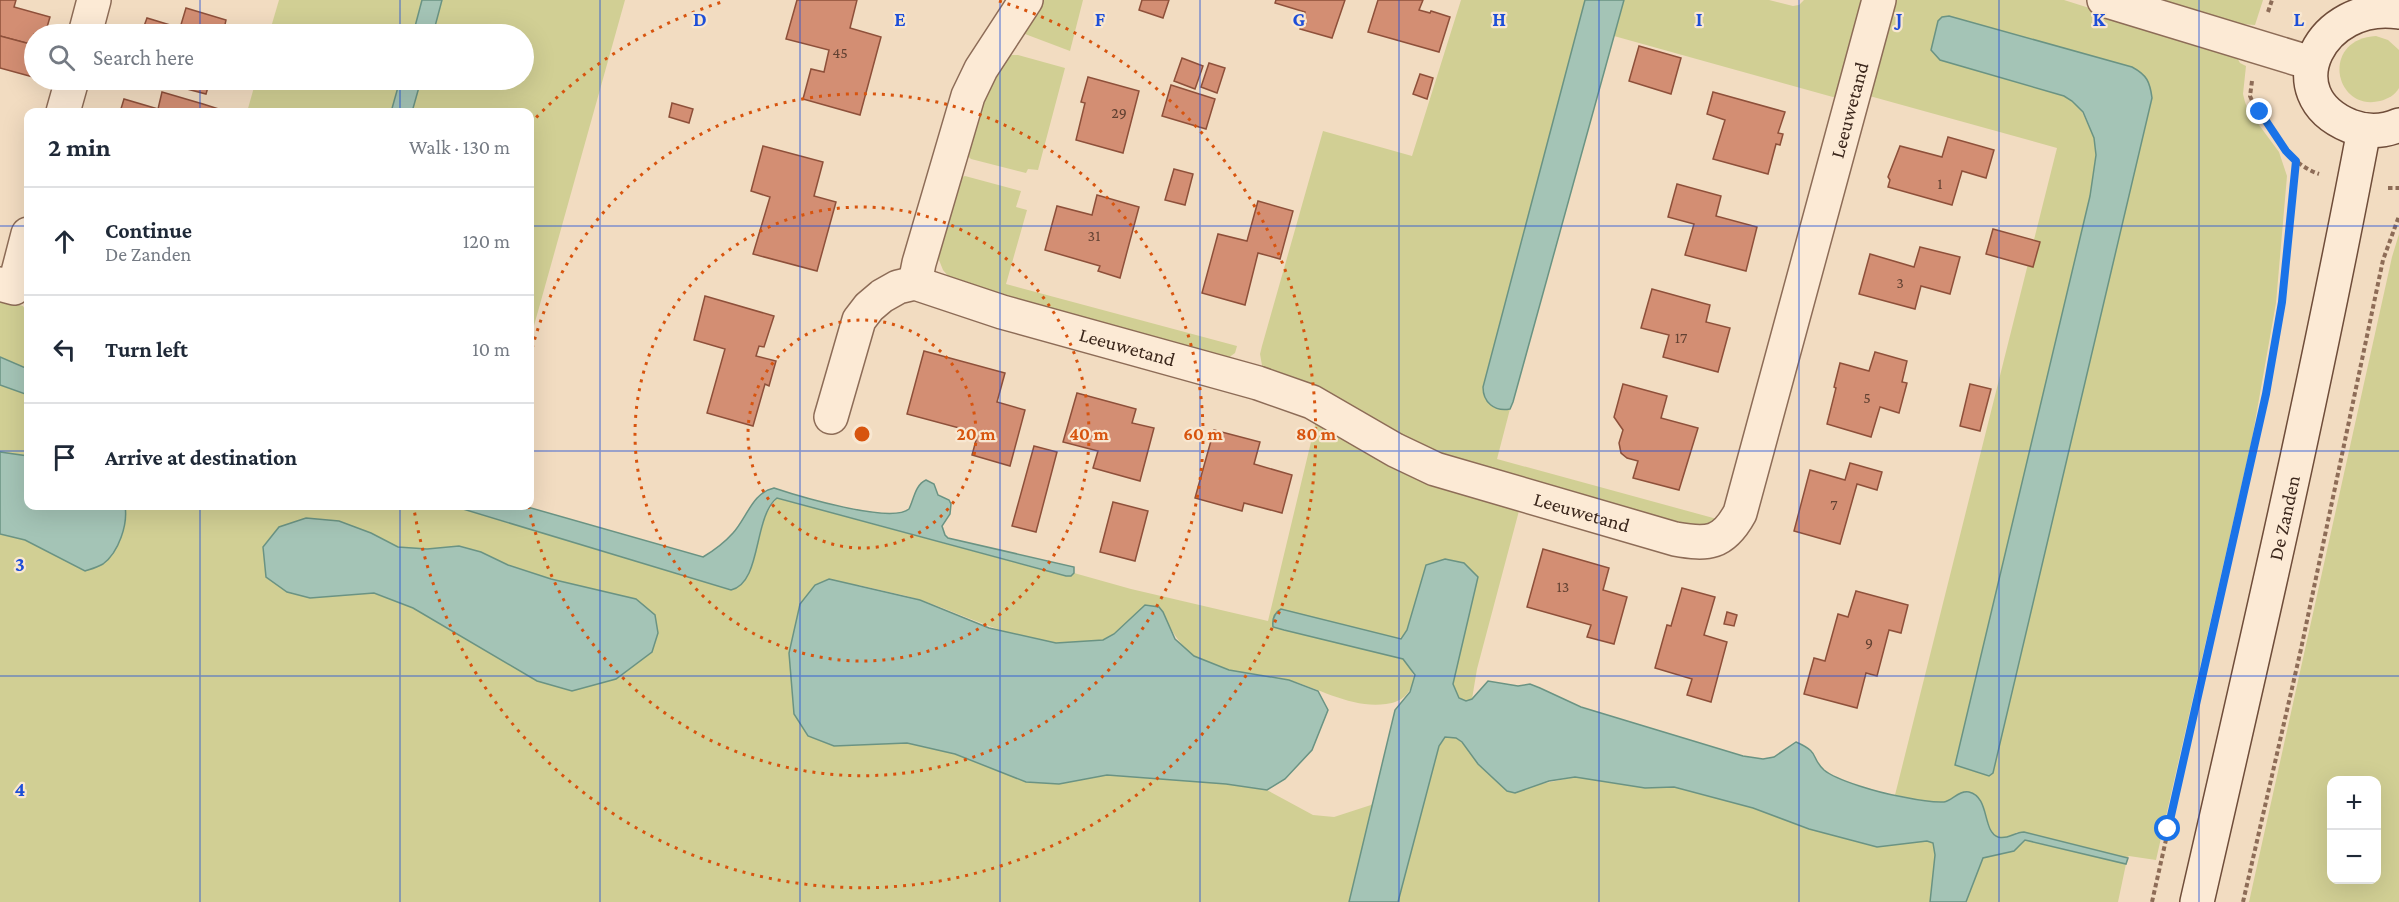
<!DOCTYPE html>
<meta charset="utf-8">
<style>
:root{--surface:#fff;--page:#f6f6f7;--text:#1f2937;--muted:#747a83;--line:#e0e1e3}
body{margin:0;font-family:"Crimson Pro",serif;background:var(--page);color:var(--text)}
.controls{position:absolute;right:18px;bottom:18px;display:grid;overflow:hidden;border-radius:12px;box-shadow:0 6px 24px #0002}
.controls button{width:54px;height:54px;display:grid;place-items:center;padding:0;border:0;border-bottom:2px solid var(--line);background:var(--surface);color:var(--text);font:30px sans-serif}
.stop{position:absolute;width:18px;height:18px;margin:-14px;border:4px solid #1a73e8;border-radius:50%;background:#fff}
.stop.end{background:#1a73e8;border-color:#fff;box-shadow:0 2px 6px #0008}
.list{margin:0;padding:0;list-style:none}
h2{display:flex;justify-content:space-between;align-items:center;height:78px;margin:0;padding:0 24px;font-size:26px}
h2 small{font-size:20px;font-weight:400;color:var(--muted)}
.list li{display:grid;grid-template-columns:39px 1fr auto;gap:18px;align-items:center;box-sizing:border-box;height:108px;padding:0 24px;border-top:2px solid var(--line)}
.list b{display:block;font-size:22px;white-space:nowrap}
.list p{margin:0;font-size:20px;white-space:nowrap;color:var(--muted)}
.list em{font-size:20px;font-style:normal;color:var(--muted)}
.icon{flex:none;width:33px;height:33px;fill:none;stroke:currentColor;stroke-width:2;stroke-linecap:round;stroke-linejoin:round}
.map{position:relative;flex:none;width:2399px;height:902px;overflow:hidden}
.search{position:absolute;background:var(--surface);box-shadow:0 6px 24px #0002;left:24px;top:24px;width:510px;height:66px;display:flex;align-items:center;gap:15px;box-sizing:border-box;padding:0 21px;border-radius:33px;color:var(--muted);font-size:22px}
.panel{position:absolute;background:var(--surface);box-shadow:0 6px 24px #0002;left:24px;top:108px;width:510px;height:402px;border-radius:12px}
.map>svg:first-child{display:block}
</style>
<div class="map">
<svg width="2399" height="902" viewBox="0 0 2399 902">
<rect width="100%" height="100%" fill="#f2dcc1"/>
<g fill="#d1cf94" fill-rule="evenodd">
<path d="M279,0H422L413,34H269Z"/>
<path d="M442,0H625L530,340V112H412L421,80H524V34H433Z"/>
<path d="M1038,0H1083L1070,51L1025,34L1022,29Z"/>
<path d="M1461,0H1585L1483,387C1485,402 1493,412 1510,409L1497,459L1717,519C1705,525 1697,528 1684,527L1439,456L1263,371L1260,354L1262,346L1323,131L1412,156Z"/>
<path d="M1624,0H1769L1793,6L1799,5L1804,0H1866L1840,99L1614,36Z"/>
<path d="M1892,0H2064L2235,54L2240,63L2246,66L2243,94L2245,102L2248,110L2279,152L2287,176L2276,303L2252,439L2156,860L2129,856L2126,858L2017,832C1987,856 1989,806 1975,796C1963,787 1956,799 1946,802C1931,805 1910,798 1895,795L2057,148L1866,95ZM1931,50L2150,85L2152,98L1993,773L1989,776L1955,765L2090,196L2096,155L2094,138L2082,112L2072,101L2064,96L1940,60Z"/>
<path d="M2153,0H2263L2255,25L2227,23Z"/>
<path d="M2376,36L2388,40L2399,50V88C2395,95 2388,99 2380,101C2334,112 2320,39 2376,36Z"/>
<path d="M1008,55H1018L1065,68L1038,170L1028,169L1026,173L971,159L962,151L975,109Z"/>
<path d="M256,80H400L391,112H247Z"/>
<path d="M965,176L1021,191L1016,207L1027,210L1006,284L1237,346L1235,353L1224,361L955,284L943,270L937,255L954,179Z"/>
<path d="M2399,234V902H2249L2392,257ZM2332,780H2376V880H2332Z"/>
<path d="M0,300L23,306L28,315V369L0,357Z"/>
<path d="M0,385L28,395V456L0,452Z"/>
<path d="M1317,417L1520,507L1477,669L1472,699L1466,701L1459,698L1453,684L1477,577L1426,566L1407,630L1405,636L1397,639L1403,659L1408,663L1415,679C1409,694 1403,702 1386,704C1354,709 1320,689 1289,680C1258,672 1220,675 1193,655C1176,642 1169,625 1159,607L1145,605C1133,617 1119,635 1103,640C1045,657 974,618 921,600C901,594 879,590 858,585L789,653L794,714L808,736L834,746L907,743L955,754L1027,782L1059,784L1107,775L1226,784L1267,790L1313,815L1334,817L1371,805L1439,746L1445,737L1456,738L1462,742L1478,764L1507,791L1575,777L1645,788L1674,787L1753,808L1809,829L1911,841L1927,840L1933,843L1935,855L1930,902H0V534L25,540L56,556L126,508L125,506H453L715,585L748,576L765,516L777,498L1065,576H1071L1074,573L1131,589L1268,621ZM371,533L398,547L427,549L459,546L481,552L508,565L551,579L636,599L537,681L413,608L374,593L310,598L287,592Z"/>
<path d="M2025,840L2126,864L2118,902H1966L1983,858L2014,851Z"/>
</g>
<g fill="#a4c4b6" stroke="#6a9383" stroke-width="1.5">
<path d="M422,0H442L433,34H413Z"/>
<path d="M1585,0H1624L1513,402L1510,409C1494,412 1483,402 1483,387Z"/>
<path d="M1949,16L2132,67C2147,75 2150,82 2152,98L1993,773L1989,776L1955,765L2090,196L2096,155L2094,138L2083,112L2072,101L2064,96L1940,60L1931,50L1938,21L1942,17Z"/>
<path d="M400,80H421L412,112H391Z"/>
<path d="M0,357L28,369V395L0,385Z"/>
<path d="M0,452L28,456V506H125C128,524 119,552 103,564C98,567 91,569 85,571L25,540L0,534Z"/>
<path d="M926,480L934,484L938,495L949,500L951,504L950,514L942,526L945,535L948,538L1074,567V573L1071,576H1066L777,498C753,517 762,583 731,590L453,506H524L703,557C713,551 725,542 733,533C746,519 753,492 774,488C798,496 891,524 909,509C914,499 915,485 926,480Z"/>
<path d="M306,518L339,521L371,533L398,547L427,549L459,546L481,552L508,565L551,579L636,599L655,615L658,633L652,652L616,679L572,691L537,681L413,608L374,593L310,598L287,592L266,577L263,547L279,527Z"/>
<path d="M1445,559L1464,563L1478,577L1453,684L1459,698L1466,701L1472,699L1488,681L1518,686L1530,684L1540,688L1581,707L1743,756L1763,759L1774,757L1796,742C1821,753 1810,757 1824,770C1837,781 1881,793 1898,796C1913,799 1929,803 1944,802C1952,801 1959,790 1969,792C1990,797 1982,831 1998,837C2008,840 2014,832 2024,832L2128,858L2126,864L2025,840L2014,851L1983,858L1966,902H1930L1935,855L1933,843L1927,841L1877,847L1809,829L1753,808L1674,787L1645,788L1575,777L1549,781L1515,793L1507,791L1478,764L1462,742L1456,738L1445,737L1439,746L1398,902H1349L1395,710L1410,692L1415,675L1403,659L1284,630L1273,627C1272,619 1274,613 1281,609L1401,639L1407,630L1426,565Z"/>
<path d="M829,579L920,600L989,628L1056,643L1103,640L1114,634L1145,605L1159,607L1163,612L1175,639L1194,656L1229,670L1289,680L1318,691L1328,710L1312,750L1285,779L1267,790L1226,784L1107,775L1059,784L1026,782L955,754L907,743L834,746L808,736L794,714L789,653L800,604L815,585Z"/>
</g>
<g fill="#d38e73" stroke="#8e503a" stroke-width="1.5">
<path d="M0,0H16L14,7L50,17L45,34H34V45L0,36Z"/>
<path d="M797,0H857L850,28L881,37L860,115L803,99L811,69L824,72L829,50L786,39Z"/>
<path d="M1142,0H1169L1163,18L1139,10Z"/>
<path d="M1276,0H1345L1332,38L1300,29L1305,12L1275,3Z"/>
<path d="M1378,0H1423L1419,10L1430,13L1431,11L1450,17L1439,52L1368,32Z"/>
<path d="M186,8L226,20L223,34H139L141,28L143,29L147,18L180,28Z"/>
<path d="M0,36L34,45L33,77L0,68Z"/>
<path d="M1639,46L1681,58L1671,94L1629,81Z"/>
<path d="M1182,58L1203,66L1195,89L1174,81Z"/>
<path d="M1209,63L1225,68L1217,93L1201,87Z"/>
<path d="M1420,74L1433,78L1427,99L1413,94Z"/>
<path d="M1088,77L1139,91L1123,153L1076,140L1085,103L1081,102Z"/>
<path d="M169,80H210L206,94L168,84Z"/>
<path d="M1171,85L1215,99L1206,129L1162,116Z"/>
<path d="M162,92L203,104L228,112H120L124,99L158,109Z"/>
<path d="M1713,92L1785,112L1778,133L1783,134L1780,145L1776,144L1768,174L1713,159L1725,120L1707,114Z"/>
<path d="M672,103L693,109L689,123L669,117Z"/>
<path d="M1948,137L1994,150L1986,178L1962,171L1952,205L1888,187L1890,180L1888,177L1900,146L1942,157Z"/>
<path d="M763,146L823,162L814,196L836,202L817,271L753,254L770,197L751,191Z"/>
<path d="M1174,169L1193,174L1185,205L1165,200Z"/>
<path d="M1677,184L1721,196L1716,216L1757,227L1746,271L1685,255L1694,224L1668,217Z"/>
<path d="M1097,195L1139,207L1120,278L1098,271L1100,266L1045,250L1057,206L1092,215Z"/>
<path d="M1258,201L1293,211L1280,259L1258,253L1245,305L1202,293L1218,234L1247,241Z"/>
<path d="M1993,229L2040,242L2033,267L1986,254Z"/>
<path d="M1920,247L1960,257L1950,294L1921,286L1915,309L1859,294L1870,254L1914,267Z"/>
<path d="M1652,289L1710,305L1706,322L1730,328L1718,372L1663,357L1669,335L1641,328Z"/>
<path d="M705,296L774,316L764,347L759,346L756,356L776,361L769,386L765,384L753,426L707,413L725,349L694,340Z"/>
<path d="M924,351L1005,373L997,402L1025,410L1010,466L972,455L978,433L907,414Z"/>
<path d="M1875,352L1907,361L1902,382L1907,383L1899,413L1880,407L1871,437L1827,424L1836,388L1834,387L1840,363L1869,371Z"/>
<path d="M1623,384L1667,396L1661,418L1698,428L1679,490L1633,478L1638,461L1627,458L1621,453L1619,443L1623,430L1614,417Z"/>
<path d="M1970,384L1991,389L1980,431L1960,426Z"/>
<path d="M1077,393L1136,409L1132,423L1154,428L1140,481L1093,468L1098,451L1063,442Z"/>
<path d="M1214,430L1260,442L1254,464L1292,475L1282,513L1244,503L1242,511L1195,498Z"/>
<path d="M1034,446L1057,452L1036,532L1012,526Z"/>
<path d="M1850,463L1882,472L1877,490L1857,484L1840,544L1794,531L1810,470L1845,480Z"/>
<path d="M1113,502L1148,511L1135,561L1100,552Z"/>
<path d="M1543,549L1609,568L1603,590L1627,597L1614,644L1587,637L1591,625L1527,607Z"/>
<path d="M1682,588L1715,597L1704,635L1727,642L1711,702L1687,695L1692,679L1655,668L1667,625L1671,626Z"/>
<path d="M1856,591L1908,605L1901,633L1889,630L1877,676L1866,673L1857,708L1804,694L1814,658L1825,661L1838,614L1848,617Z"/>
<path d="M1727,612L1737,615L1734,626L1724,624Z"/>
</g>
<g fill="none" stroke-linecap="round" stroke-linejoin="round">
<g stroke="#8d6c57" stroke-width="36">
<g id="minor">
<path d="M2104,0L2311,63"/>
<path d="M85,34L94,0"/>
<path d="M63,112L72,80"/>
<path d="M915,283L919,263L968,96L981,69L1026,0"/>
<path d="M0,284L14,288L28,234"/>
<path id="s1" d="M831,417L859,320L869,307L882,296L898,287L915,283L1002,312L1258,383L1312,402L1395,450L1435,469L1675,539C1708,545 1723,544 1740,513L1879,0"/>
</g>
</g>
<g stroke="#6f4d3a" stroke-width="36">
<g id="secondary">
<path d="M2399,12C2322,0 2272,94 2350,126C2366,132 2383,132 2399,125"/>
<path id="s2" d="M2197,902C2256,645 2315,389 2364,130"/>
</g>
</g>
<g stroke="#8d6c57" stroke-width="4" stroke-dasharray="4.5 3" stroke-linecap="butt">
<path d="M2268,12L2272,0"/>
<path d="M2252,81L2250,96L2253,103C2270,128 2288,164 2319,174"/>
<path d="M2388,188H2399"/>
<path d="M2152,902L2266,394L2282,302L2296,161"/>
<path d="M2243,902L2301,649L2383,260L2399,216"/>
</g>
<use href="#minor" stroke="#fcead5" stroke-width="33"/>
<use href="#secondary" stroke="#fcead5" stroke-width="33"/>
</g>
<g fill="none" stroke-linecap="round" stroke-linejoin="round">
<path stroke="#1a73e8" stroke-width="8" d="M2168,829L2266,394L2282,302L2296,161L2286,151L2260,112"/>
</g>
<path fill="none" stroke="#1d4ed8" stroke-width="1.5" stroke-opacity="0.55" d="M200,0V34M400,0V34M600,0V902M800,0V902M1000,0V902M1200,0V902M1399,0V902M1599,0V902M1799,0V902M1999,0V902M2199,0V902M200,80V112M400,80V112M0,226H28M530,226H2399M0,451H28M530,451H2399M200,506V902M400,506V902M0,676H2399"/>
<g fill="none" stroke="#d7540e" stroke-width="3" stroke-dasharray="3 6">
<circle cx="862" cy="434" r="114"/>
<circle cx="862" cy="434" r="227"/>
<path d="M530 357A341 341 0 1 1 529 508"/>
<path d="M530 124A454 454 0 0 1 725 1M999 1A454 454 0 1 1 414 509"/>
</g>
<g text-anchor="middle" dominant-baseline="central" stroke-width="4.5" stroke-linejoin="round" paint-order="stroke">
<g font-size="16" fill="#614132">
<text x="840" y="52">45</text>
<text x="1119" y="112">29</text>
<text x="1940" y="183">1</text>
<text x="1094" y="235">31</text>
<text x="1900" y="282">3</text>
<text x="1681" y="337">17</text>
<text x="1867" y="397">5</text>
<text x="1834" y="504">7</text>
<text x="1563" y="586">13</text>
<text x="1869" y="642">9</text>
</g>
<g font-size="20" fill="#3b271c" stroke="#f8e7d1">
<text stroke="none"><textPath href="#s1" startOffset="1470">Leeuwetand</textPath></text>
<text stroke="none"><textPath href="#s1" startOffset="392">Leeuwetand</textPath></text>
<text stroke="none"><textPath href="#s1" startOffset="878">Leeuwetand</textPath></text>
<text stroke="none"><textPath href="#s2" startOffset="394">De Zanden</textPath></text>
</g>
</g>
<g font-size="20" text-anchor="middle" font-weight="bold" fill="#1d4ed8" stroke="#f8e7d1" stroke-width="4.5" stroke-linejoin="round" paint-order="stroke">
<text x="700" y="26">D</text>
<text x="900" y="26">E</text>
<text x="1100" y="26">F</text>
<text x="1299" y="26">G</text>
<text x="1499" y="26">H</text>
<text x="1699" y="26">I</text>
<text x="1899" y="26">J</text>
<text x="2099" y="26">K</text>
<text x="2299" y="26">L</text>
<text x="20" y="571">3</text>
<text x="20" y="796">4</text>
</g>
<circle cx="862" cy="434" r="9" fill="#d7540e" stroke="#f8e7d1" stroke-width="3"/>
<g font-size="18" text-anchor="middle" font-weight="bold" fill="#d7540e" stroke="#f8e7d1" stroke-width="4.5" stroke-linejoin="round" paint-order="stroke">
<text x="976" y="440">20 m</text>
<text x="1089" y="440">40 m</text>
<text x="1203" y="440">60 m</text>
<text x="1316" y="440">80 m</text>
</g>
</svg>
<div class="controls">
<button>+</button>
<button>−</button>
</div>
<div class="stop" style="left:2168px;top:829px"></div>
<div class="stop end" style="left:2260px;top:112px"></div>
<div class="search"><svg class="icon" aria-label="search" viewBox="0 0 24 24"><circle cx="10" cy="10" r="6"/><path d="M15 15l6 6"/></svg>Search here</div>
<section class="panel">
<h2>2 min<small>Walk · 130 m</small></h2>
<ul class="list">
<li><svg class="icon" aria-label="ahead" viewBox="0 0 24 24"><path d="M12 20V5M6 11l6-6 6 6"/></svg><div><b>Continue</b><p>De Zanden</p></div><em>120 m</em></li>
<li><svg class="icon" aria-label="left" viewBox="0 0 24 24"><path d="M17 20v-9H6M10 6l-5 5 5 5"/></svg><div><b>Turn left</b></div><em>10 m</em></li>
<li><svg class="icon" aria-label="arrive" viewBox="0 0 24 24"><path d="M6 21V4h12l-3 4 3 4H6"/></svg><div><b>Arrive at destination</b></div></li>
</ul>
</section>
</div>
